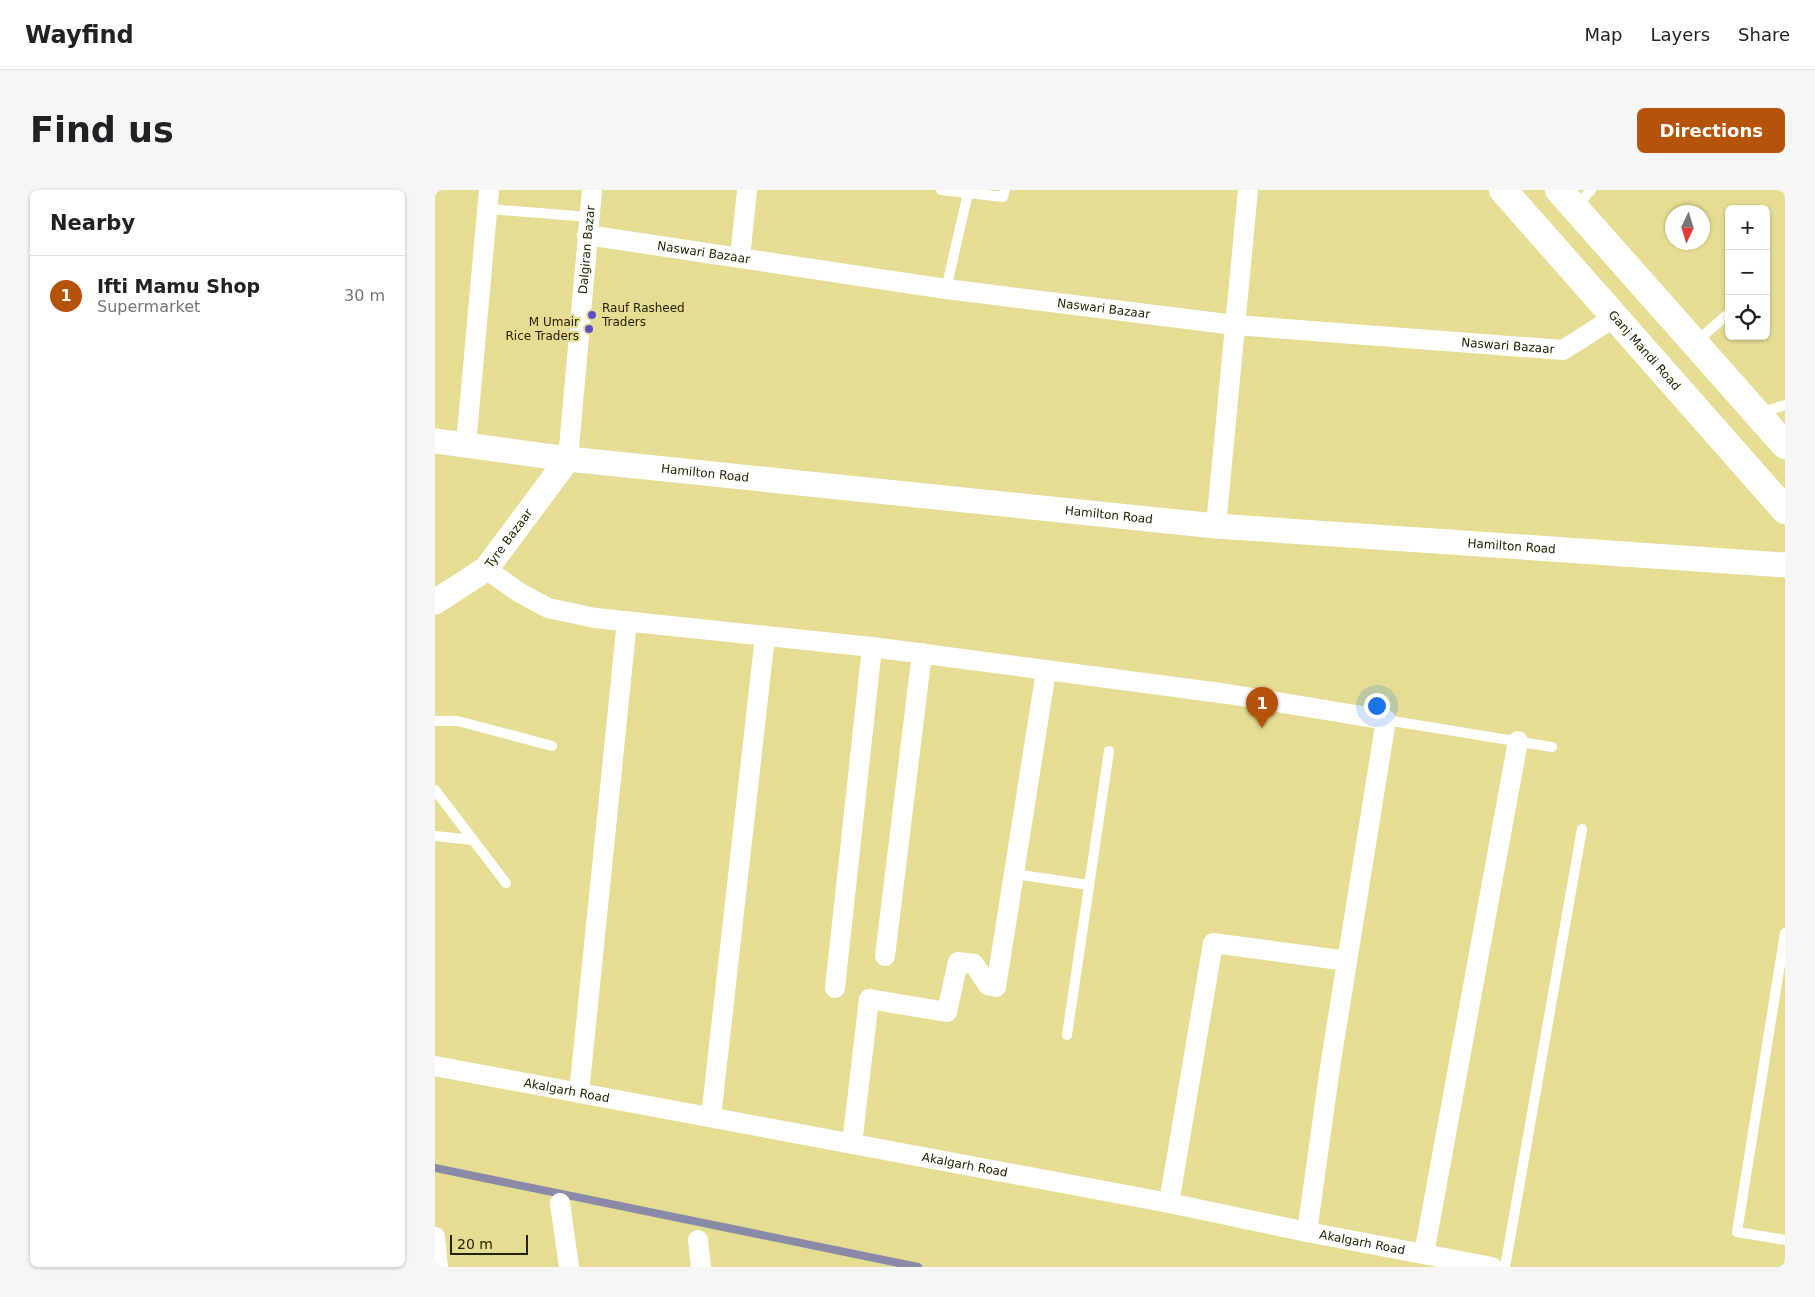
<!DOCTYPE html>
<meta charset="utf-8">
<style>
:root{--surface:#fff;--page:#f6f6f6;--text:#202124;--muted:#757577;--line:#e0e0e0;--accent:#b45309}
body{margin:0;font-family:"DejaVu Sans",sans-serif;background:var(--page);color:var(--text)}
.controls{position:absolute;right:15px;top:15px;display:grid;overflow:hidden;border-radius:8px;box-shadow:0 1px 4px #0004}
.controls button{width:45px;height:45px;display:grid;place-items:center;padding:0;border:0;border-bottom:1px solid var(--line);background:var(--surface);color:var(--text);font:25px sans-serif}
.compass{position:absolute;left:1230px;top:15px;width:45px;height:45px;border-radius:50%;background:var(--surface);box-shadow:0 1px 4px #0004;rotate:184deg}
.scale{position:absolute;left:15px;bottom:12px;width:78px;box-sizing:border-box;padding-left:5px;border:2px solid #252203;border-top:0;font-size:14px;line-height:18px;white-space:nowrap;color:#252203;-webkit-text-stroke:4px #e5dd93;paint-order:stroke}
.you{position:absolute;left:941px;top:515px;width:18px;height:18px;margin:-12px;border:4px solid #fff;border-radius:50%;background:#1a73e8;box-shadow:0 0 0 8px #1a73e833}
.badge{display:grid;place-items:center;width:32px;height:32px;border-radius:50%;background:var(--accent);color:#fff;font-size:16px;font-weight:700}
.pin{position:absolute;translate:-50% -41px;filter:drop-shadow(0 1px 2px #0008)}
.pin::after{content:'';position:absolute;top:26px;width:18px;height:15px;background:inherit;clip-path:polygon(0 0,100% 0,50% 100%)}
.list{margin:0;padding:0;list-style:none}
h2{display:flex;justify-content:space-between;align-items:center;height:65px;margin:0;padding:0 20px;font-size:21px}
h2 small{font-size:16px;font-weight:400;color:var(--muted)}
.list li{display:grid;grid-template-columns:32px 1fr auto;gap:15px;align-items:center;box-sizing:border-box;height:80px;padding:0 20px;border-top:1px solid var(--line)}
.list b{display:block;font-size:19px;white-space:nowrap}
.list p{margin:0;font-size:16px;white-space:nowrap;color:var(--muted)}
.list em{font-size:16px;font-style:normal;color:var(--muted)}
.icon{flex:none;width:28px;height:28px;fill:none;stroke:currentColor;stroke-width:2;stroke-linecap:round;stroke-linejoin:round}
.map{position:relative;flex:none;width:1350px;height:1077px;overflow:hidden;border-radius:8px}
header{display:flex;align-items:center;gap:30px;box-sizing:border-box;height:70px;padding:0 25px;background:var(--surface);border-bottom:1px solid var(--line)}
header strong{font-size:24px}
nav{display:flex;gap:28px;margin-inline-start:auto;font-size:18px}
.intro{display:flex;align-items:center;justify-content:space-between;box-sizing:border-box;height:120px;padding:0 30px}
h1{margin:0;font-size:35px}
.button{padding:12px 22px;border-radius:8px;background:var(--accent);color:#fff;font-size:18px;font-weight:700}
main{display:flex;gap:30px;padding:0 30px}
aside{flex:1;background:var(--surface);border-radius:8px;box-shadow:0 1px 4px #0004}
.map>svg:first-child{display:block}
</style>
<header>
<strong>Wayfind</strong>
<nav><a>Map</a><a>Layers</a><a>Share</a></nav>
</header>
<div class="intro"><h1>Find us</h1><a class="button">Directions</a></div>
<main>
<aside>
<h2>Nearby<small></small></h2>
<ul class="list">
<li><span class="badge">1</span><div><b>Ifti Mamu Shop</b><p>Supermarket</p></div><em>30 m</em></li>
</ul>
</aside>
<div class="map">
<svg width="1350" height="1077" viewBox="0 0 1350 1077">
<rect width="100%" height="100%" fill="#e5dd93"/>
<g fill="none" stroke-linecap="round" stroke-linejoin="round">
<path stroke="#8989a8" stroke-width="8" d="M0,978L483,1077"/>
<g stroke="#fff" stroke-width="10">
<path d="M506,0L568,7L570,0"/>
<path d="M1140,18L1156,0"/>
<path d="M53,19L154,27"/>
<path d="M511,99L533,3"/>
<path d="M1261,152L1294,123"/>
<path d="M1325,223L1350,215"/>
<path d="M951,530L1117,557"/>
<path d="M0,531H23L117,556"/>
<path d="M0,600L71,693"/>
<path d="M0,646L38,650"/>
<path d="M579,684L654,695"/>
<path d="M1350,743L1302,1042L1350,1050"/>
<path d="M632,845L674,561"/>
<path d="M1070,1077L1147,639"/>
</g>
<g stroke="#fff" stroke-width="20">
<path id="s1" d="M152,45L511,99L800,135L1128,160L1180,127"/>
<path d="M305,68L312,0"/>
<path d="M31,255L54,0"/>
<path id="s2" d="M133,269L157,0"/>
<path d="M781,336L813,0"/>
<path d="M51,379L85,403L113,418L160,428L437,457L793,504L951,530L895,877L872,1042"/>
<path d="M450,766L487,463"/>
<path d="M400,798L437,457"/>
<path id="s3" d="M0,876L734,1013L872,1042L1057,1077"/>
<path d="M144,903L192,431"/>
<path d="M276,927L330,446"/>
<path d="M417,954L434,809L512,822L523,772L539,774L553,795L561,797L611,481"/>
<path d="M125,1013L134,1077"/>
<path d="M734,1013L778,753L912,771"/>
<path d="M0,1047L3,1077"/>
<path d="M263,1050L266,1077"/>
<path d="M989,1064L1083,551"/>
</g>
<g stroke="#fff" stroke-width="25">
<path id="s4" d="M0,251L133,269L781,336L1350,375"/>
<path id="s5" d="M0,412L51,379L133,269"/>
</g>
<g stroke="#fff" stroke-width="28">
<path id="s6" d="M1068,0L1350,320"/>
<path d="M1124,0L1350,255"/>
</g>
</g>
<g fill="#5b4dc5" stroke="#e5dd93" stroke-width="2">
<circle cx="157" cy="125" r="5"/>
<circle cx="154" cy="139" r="5"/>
</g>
<g text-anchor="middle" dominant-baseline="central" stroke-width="4.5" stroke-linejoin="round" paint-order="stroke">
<g font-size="12" fill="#252203" stroke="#e5dd93">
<text stroke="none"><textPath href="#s2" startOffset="210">Dalgiran Bazar</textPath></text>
<text stroke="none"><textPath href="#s1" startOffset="118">Naswari Bazaar</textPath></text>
<text stroke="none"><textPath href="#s1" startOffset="522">Naswari Bazaar</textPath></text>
<text stroke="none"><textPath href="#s1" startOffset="928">Naswari Bazaar</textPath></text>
<text stroke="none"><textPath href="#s6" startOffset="214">Ganj Mandi Road</textPath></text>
<text stroke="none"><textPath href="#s4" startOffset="272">Hamilton Road</textPath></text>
<text stroke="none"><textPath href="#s4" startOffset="678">Hamilton Road</textPath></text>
<text stroke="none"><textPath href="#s5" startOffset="99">Tyre Bazaar</textPath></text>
<text stroke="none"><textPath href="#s4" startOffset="1082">Hamilton Road</textPath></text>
<text stroke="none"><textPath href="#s3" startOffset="134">Akalgarh Road</textPath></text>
<text stroke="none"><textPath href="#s3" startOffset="539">Akalgarh Road</textPath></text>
<text stroke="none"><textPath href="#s3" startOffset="944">Akalgarh Road</textPath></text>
</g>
<g font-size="12" fill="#252203" stroke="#e5dd93" text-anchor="start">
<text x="167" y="118">Rauf Rasheed<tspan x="167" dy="14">Traders</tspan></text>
<text x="144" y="132" text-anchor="end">M Umair<tspan x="144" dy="14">Rice Traders</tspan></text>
</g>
</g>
</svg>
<div class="controls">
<button>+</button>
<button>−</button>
<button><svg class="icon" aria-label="locate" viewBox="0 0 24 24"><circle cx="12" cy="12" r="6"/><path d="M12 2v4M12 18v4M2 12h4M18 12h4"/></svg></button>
</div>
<svg class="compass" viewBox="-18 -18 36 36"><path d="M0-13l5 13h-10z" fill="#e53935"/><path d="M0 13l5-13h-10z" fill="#757577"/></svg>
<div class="scale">20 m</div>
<div class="you"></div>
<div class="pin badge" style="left:827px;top:538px">1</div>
</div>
</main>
